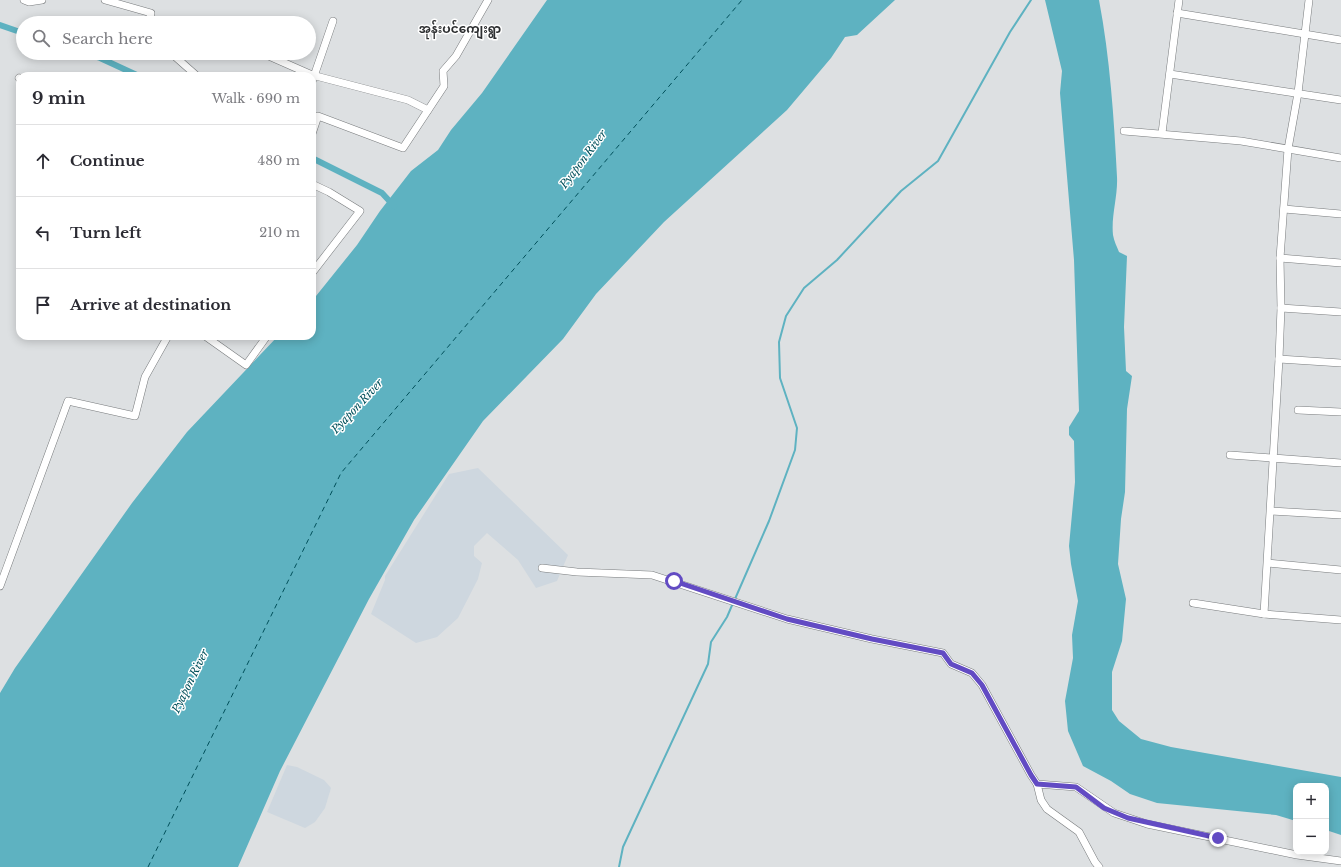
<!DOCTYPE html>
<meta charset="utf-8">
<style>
:root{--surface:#fff;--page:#f7f7f7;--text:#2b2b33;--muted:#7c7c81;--line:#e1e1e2}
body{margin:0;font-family:"Libre Baskerville","Noto Sans Myanmar",serif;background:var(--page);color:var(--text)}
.controls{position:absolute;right:12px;bottom:12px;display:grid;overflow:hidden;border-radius:8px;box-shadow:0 2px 10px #0003}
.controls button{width:36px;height:36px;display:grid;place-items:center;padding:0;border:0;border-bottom:1px solid var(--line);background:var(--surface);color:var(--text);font:20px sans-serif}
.stop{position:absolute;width:12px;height:12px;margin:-9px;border:3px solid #624bc3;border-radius:50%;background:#fff}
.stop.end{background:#624bc3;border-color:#fff;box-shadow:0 1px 4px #0008}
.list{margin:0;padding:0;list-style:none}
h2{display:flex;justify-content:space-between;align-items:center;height:52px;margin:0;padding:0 16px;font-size:17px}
h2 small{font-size:13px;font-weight:400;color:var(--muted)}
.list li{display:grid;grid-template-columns:26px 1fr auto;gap:12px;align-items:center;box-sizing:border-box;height:72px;padding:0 16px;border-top:1px solid var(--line)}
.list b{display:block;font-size:15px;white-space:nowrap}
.list em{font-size:13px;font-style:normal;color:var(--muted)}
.icon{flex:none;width:22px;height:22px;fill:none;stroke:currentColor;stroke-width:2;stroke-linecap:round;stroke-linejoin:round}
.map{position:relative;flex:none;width:1341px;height:867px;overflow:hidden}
.search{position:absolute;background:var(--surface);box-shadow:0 2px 10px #0003;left:16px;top:16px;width:300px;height:44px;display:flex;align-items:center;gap:10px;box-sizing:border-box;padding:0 14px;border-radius:22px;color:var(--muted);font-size:15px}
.panel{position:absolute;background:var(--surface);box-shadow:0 2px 10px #0003;left:16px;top:72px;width:300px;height:268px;border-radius:12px}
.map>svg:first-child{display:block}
</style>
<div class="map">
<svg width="1341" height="867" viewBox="0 0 1341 867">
<rect width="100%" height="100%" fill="#dde0e2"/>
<g fill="#ced7df">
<path d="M478,468L568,555L557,581L536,588L518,560L487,533L474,546V556L482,563L478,579L458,618L437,637L416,643L371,614L385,580V576L449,474Z"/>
<path d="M287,765L297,767L324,780L331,788L325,808L315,822L305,828L267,812Z"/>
</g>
<g fill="#5eb2c1">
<path d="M547,0H895L857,35L845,37L831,58L787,110L664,222L596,294L563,339L483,421L414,520L369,599L280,771L238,867H0V693L15,668L132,503L187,432L278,336H312V301L357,245L380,211L411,171L438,150L451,130L482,93Z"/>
<path d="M1045,0H1099C1110,58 1114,118 1117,177C1118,196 1111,216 1113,235C1114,241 1117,247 1119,252L1127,256L1124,327L1126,371L1132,376L1127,409L1125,492L1121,519L1118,564L1126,599L1122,641L1112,672V710L1119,721L1141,739L1171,747L1341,777V835L1326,830V786H1296V821L1276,815L1157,803L1130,794L1111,781L1083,766L1068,731L1065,701L1073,658L1072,635L1078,601L1071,564L1069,546L1075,482L1074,441L1069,435V427L1079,411L1074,260L1060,93L1062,71Z"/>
</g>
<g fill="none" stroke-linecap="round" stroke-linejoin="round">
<g stroke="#5eb2c1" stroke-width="2">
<path d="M735,599L769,521L795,450L797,428L780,378L779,342L786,316L804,288L837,260L901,191L938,161L1010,32L1031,0"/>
<path d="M619,867L623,847L708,664L711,642L727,617L733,603"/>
</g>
<g stroke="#5eb2c1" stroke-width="6">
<path d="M0,25L23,33"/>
<path d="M85,53L100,58L139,76"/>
<path d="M312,158L382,193L394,206"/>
</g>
<path stroke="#004f5a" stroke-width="1" stroke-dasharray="5 4" stroke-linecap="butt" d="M148,867L341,473L742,0"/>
<g stroke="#787b7d" stroke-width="8">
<g id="minor">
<path d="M24,0L29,2L42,0"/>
<path d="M105,0L151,13L149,23"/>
<path d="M1177,13L1341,40"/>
<path d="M171,53L197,76"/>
<path d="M262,53L312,75L408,100L428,110"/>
<path d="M1170,74L1341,100"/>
<path d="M19,78L20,79"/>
<path d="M312,82L333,21"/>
<path d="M1124,131L1241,141L1341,158"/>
<path d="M1162,133L1179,0"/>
<path d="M312,134L318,116L403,148L444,86L443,71L456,56L488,0"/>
<path d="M312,184L329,192L360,211L312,273"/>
<path d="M1284,209L1341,214"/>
<path d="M1280,258L1341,263"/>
<path d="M1281,308L1341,312"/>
<path d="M205,336L246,365L267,336"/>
<path d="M1279,359L1341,363"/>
<path d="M1298,410L1341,412"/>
<path d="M1230,455L1341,463"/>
<path d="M1271,511L1341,515"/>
<path d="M1268,563L1341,570"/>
<path d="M542,568L577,572L652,575L787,619L872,639L943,653L951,664L972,673L982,685L1031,775L1037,784L1076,787L1114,813L1147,824L1297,855L1341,861"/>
<path d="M0,586L68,401L135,416L145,377L168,336"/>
<path d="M1193,603L1264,614L1341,620"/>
<path d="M1264,614L1279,359L1281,308L1280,258L1288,149L1298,93L1309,0"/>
<path d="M1037,784L1041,800L1047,809L1079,832L1095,862L1099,867"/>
</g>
</g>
<use href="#minor" stroke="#fff" stroke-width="7"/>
</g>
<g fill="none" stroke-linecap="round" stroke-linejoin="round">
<path stroke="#624bc3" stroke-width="5" d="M674,581L787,619L872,639L943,653L951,664L972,673L982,685L1031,775L1037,784L1076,787L1104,808L1128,818L1218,838"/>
</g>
<g text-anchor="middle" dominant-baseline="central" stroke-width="3" stroke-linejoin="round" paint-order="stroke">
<g font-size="11" font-style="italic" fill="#004f5a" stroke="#fff">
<text transform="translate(583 159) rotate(-53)">Pyapon River</text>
<text transform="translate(357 406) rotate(-47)">Pyapon River</text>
<text transform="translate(190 681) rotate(-64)">Pyapon River</text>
</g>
<g font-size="12" font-weight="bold" fill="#2e3032" stroke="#fff">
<text x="460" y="28">အုန်းပင်ကျေးရွာ</text>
</g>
</g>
</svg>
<div class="controls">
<button>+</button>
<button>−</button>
</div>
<div class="stop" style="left:674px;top:581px"></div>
<div class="stop end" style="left:1218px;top:838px"></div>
<div class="search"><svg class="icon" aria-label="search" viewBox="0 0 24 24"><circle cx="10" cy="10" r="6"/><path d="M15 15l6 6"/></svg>Search here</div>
<section class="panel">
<h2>9 min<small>Walk · 690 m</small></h2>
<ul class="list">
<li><svg class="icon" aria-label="ahead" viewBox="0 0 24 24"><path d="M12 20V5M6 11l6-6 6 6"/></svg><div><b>Continue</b></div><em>480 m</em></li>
<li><svg class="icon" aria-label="left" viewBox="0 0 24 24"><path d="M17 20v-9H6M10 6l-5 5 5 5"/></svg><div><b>Turn left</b></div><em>210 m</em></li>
<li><svg class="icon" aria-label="arrive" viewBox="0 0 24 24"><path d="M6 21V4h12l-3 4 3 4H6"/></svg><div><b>Arrive at destination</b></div></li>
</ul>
</section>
</div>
